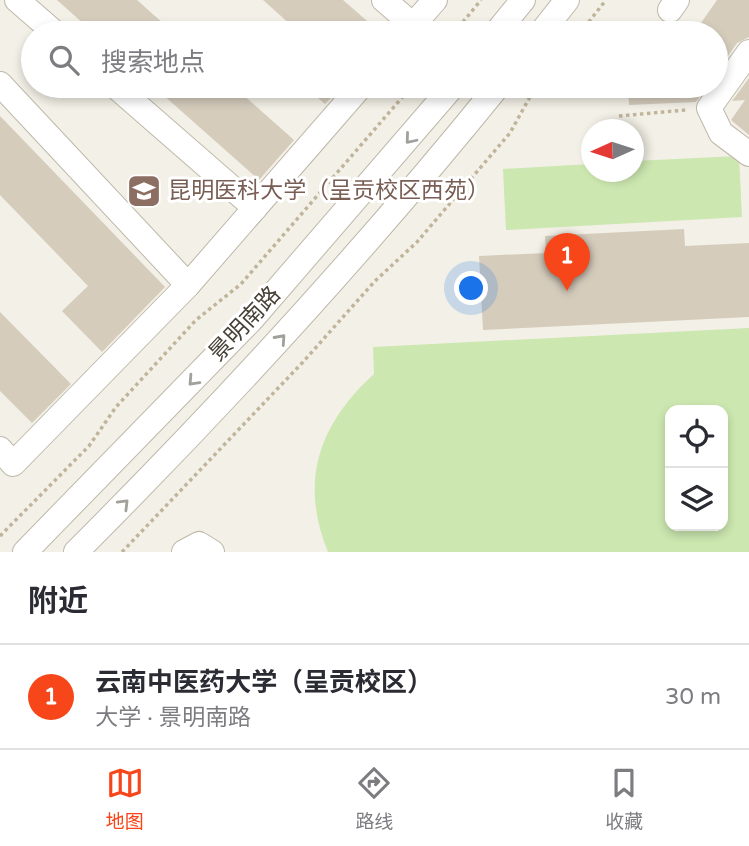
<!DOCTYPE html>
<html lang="zh">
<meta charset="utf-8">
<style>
:root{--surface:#fff;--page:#f7f7f7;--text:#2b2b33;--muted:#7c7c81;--line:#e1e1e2;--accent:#f7461a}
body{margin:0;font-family:"Varela Round","Noto Sans SC",sans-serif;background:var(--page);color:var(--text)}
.controls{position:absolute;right:21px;bottom:21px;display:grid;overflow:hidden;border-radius:14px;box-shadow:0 4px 10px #0003}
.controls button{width:63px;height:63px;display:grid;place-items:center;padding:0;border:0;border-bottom:2px solid var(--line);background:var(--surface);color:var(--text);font:35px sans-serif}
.compass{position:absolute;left:581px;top:119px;width:63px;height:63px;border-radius:50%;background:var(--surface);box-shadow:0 4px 10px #0003;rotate:267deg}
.you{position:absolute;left:472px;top:289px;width:24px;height:24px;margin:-18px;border:5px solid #fff;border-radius:50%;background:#1a73e8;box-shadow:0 0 0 10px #1a73e833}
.badge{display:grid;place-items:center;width:46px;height:46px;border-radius:50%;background:var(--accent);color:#fff;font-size:23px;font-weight:700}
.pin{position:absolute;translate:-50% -58px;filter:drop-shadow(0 2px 4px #0008)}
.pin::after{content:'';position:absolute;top:37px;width:24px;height:21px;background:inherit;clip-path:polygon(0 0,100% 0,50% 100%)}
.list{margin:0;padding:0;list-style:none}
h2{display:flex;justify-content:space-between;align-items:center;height:91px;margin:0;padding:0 28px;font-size:30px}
h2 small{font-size:23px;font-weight:400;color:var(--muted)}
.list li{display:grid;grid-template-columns:46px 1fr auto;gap:21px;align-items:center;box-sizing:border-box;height:105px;padding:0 28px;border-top:2px solid var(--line)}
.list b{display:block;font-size:26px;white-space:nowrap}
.list p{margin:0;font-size:23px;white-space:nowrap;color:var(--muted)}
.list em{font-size:23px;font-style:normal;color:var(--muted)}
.icon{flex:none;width:38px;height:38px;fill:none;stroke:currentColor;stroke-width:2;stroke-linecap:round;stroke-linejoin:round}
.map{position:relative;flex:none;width:749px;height:552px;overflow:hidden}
.search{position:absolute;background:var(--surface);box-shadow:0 4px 10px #0003;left:21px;right:21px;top:21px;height:77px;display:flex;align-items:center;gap:18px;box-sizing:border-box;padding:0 24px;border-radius:38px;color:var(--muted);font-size:26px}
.sheet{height:196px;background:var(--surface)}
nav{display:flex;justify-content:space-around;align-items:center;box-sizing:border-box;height:98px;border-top:2px solid var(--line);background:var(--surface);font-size:19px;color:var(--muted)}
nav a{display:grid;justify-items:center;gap:4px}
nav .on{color:var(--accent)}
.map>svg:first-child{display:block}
</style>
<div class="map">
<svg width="749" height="552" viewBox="0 0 749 552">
<rect width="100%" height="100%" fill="#f3f0e7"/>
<g fill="#cce7b0" fill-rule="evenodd">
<path d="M739,156L742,217L506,230L503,169L591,164L592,172H634V161Z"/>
<path d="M749,328V552H328C299,481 319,424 374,374L373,347ZM723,410V526H670V410Z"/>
</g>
<g fill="#d5ccbc">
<path d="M57,0H137L174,33H94Z"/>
<path d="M263,0H343L381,33H300Z"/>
<path d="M717,0H749V37L737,43L716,73V33H694Z"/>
<path d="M749,78V135L731,120L745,100L732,101Z"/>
<path d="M153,86H233L294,140L259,180Z"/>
<path d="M304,86H342L325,104Z"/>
<path d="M628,86H707L696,102L629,105Z"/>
<path d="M0,116L165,287L102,352L62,311L88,286L0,195Z"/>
<path d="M684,229L685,246L749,243V317L483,330L479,256L546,253L545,236Z"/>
<path d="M0,312L71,384L32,423L0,391Z"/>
</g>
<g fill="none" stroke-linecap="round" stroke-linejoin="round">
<g stroke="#bfb8aa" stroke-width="26">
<g id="minor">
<path d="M17,0L55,33"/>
<path d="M384,0L413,25"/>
<path d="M670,10L677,0"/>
<path d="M406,33L435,0"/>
<path d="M496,33L523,0"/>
<path d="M541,33L567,0"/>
<path d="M749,52L709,108L721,133L749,154"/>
<path d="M0,84L188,285"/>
<path d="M115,86L255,208"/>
<path d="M0,449L13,464L188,285L361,86"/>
<path d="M25,552L252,319L453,86"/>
<path d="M76,552C224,404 366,249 498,86"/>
<path d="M184,552L199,544L212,552"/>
</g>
</g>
<g stroke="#c0b59b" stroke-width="3.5" stroke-dasharray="3.5 3.5" stroke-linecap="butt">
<path d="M454,33L481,0"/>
<path d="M580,33L606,0"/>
<path d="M619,116L686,110"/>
<path d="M0,536L89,446L116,407L196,320L241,284L412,86"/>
<path d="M122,552L303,362L375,281L417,242L510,133L536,86"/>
</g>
<use href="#minor" stroke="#fff" stroke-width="24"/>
</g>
<defs><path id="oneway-chevron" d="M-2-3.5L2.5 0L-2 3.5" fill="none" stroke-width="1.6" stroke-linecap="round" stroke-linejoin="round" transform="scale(1.75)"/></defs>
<g stroke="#a2a09a">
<use href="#oneway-chevron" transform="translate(410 139) rotate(130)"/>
<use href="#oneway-chevron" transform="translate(281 339) rotate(-48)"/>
<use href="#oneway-chevron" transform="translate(193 381) rotate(133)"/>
<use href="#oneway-chevron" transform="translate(124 504) rotate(-45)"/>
</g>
<defs>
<g id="university-square" transform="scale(1.75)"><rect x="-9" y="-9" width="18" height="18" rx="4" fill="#8d6e63" stroke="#fff"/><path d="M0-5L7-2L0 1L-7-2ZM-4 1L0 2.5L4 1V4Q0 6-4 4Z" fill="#fff"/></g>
</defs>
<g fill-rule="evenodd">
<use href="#university-square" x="144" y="191"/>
</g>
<g text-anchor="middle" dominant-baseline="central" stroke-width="6" stroke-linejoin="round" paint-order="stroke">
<g font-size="23" fill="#785e54" stroke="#fff" text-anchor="start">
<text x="168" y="191">昆明医科大学（呈贡校区西苑）</text>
</g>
<g font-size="23" fill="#464136" stroke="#fff">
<text transform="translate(245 324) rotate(-47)">景明南路</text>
</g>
</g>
</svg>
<div class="controls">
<button><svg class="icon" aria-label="locate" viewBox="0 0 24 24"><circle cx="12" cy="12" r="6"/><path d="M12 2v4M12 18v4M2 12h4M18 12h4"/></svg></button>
<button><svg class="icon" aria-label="layers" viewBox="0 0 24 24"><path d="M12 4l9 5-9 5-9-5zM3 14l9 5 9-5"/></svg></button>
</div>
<svg class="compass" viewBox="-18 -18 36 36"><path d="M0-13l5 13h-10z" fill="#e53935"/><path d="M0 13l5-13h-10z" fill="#7c7c81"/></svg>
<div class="you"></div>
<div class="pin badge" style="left:567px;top:291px">1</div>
<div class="search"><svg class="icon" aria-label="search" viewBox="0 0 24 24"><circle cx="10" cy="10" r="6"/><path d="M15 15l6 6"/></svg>搜索地点</div>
</div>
<section class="sheet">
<h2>附近<small></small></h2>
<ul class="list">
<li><span class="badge">1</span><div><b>云南中医药大学（呈贡校区）</b><p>大学 · 景明南路</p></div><em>30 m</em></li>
</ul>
</section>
<nav>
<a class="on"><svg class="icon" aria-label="map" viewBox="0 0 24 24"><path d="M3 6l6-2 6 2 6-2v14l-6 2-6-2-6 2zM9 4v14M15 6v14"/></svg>地图</a>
<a><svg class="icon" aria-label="directions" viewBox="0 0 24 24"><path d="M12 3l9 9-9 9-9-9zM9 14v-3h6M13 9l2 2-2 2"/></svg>路线</a>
<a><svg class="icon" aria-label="saved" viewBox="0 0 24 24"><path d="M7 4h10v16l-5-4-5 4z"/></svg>收藏</a>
</nav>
